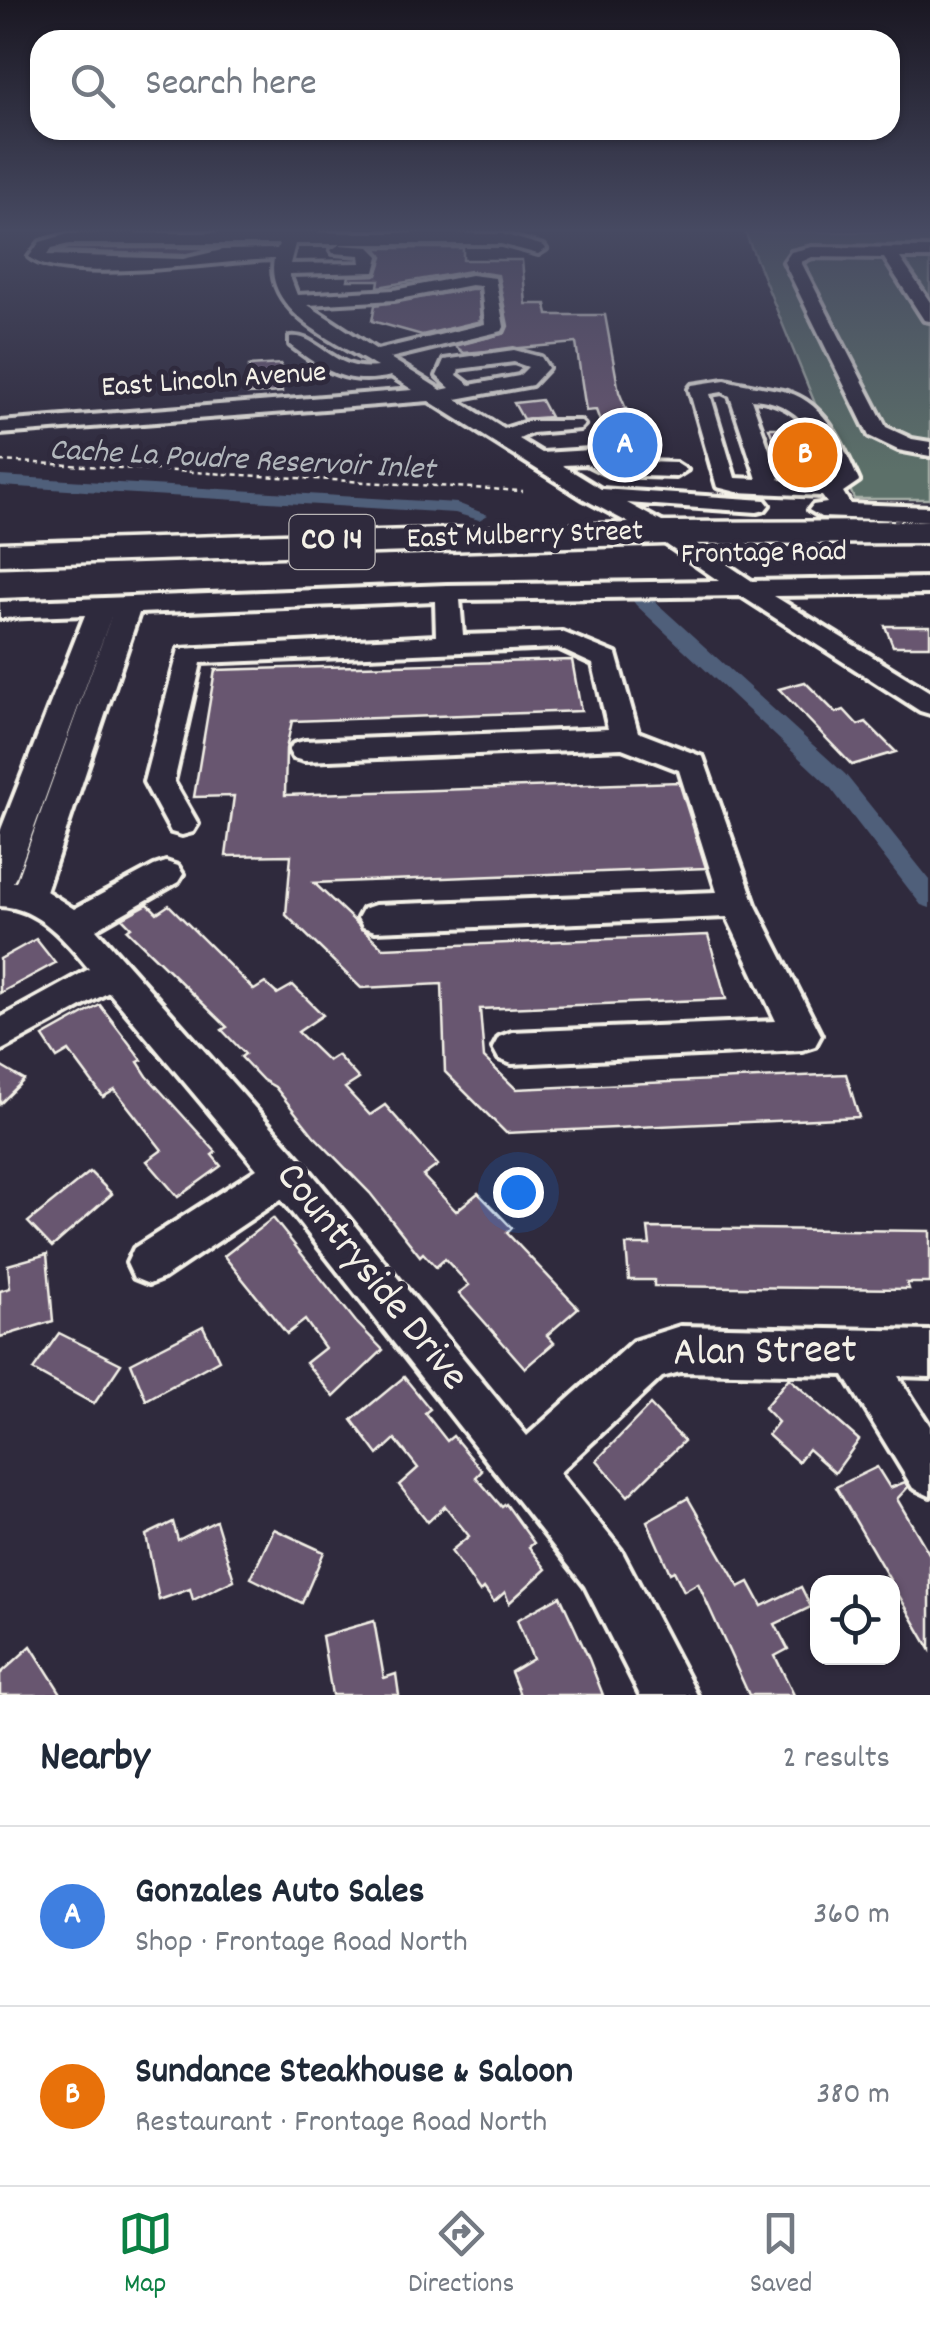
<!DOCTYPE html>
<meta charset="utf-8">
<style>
:root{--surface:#fff;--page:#f6f6f7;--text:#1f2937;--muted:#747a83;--line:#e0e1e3;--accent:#0b8043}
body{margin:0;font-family:Dekko,sans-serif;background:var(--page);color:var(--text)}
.controls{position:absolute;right:30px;bottom:30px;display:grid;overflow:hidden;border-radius:20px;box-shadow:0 2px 8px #0004}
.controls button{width:90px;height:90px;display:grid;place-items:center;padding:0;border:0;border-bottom:2px solid var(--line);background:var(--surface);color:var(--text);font:50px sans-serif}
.you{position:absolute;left:518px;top:1192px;width:35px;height:35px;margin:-25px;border:8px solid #fff;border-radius:50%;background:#1a73e8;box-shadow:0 0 0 15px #1a73e833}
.badge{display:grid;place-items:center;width:65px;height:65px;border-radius:50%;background:var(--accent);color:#fff;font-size:32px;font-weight:700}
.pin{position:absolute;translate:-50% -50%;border:5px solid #fff;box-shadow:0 2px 10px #0006}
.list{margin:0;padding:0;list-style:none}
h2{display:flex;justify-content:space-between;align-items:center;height:130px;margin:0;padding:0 40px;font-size:42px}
h2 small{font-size:32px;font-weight:400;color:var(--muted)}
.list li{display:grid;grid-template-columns:65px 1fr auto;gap:30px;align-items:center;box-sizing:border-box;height:180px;padding:0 40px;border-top:2px solid var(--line)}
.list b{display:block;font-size:38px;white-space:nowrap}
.list p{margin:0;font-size:32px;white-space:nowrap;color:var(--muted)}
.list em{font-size:32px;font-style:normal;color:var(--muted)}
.icon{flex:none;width:55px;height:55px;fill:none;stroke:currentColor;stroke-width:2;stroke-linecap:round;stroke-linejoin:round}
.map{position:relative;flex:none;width:930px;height:1695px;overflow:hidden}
.search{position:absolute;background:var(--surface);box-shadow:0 2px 8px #0004;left:30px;right:30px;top:30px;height:110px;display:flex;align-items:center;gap:25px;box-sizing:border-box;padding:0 35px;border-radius:30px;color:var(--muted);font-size:38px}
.sheet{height:490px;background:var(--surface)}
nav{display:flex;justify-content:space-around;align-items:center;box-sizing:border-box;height:140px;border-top:2px solid var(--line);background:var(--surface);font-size:28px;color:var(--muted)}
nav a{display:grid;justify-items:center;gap:5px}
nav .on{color:var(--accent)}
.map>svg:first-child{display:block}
</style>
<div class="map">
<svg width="930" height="1695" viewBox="0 0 930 1695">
<rect width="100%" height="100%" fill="#2f2a3d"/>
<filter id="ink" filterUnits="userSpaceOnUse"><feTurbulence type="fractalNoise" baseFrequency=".01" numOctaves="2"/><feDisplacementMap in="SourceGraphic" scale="20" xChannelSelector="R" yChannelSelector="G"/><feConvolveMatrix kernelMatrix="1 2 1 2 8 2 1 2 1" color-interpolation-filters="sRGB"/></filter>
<g filter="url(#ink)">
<path fill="#5b6f69" stroke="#a8b0a8" stroke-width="2.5" d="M745,232H930V499H854Z"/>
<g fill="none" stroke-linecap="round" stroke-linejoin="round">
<g fill="#505f7a" fill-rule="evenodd">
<path d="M0,476L457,503L488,515L479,520L455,513L0,486Z"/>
<path d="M643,595L650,597L845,774L930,880V908L921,905L829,786L636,605L633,601Z"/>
</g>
</g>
<g fill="#67566f" stroke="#f4f1e8" stroke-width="2.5">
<path d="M69,248H215L183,255L54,251Z"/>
<path d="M376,248H463V260H522L526,304H546L548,315H605L619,392L646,458L613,457L596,410L586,411L576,343L464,353L455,346L505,333L508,326L498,275L470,271L378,287L379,280H348L349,276L377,275L383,257Z"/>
<path d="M471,289H478L481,321L422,335L372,321L375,305Z"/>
<path d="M281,364L282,392L248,394L249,366Z"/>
<path d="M541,400L550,417L523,419L514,403Z"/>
<path d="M769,428H804L831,476L788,477Z"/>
<path d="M885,626H930V646H893Z"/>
<path d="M572,660L581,711L292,721L286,749L285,795L679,782L706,868L314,883L383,948L708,935L726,999L480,1009L484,1058L516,1089L846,1074L859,1117L506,1133L445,1072L442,984L361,988L286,915L291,855L226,856L234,796L194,797L215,670Z"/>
<path d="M805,682L836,713L844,710L858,725L866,722L896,752L852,765L779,689Z"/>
<path d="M148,904L157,913L169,905L254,990L265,983L277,994L293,985L323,1015L298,1032L328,1061L337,1055L359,1079L345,1088L370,1115L385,1105L438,1165L423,1176L456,1211L478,1193L512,1228L507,1233L578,1308L547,1335L554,1343L525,1368L459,1293L469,1285L445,1259L436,1267L423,1253L420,1256L370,1193L314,1136L275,1087L263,1080L241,1057L245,1054L222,1030L227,1027L127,930L131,927L122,918Z"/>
<path d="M36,939L55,963L0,993V959Z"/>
<path d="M100,1005L142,1060L138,1062L147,1076L216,1152L212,1155L221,1166L178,1197L147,1161L162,1150L115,1090L103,1097L69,1051L57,1058L43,1037Z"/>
<path d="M0,1066L24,1080L0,1104Z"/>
<path d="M90,1172L112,1194L52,1247L28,1222Z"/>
<path d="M273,1218L356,1322L383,1350L334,1397L306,1363L325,1348L305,1320L287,1334L224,1256Z"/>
<path d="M648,1228L930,1231V1283H907L909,1289L654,1286V1280H629L626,1245H650Z"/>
<path d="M47,1254L53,1321L0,1337V1291L10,1288L8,1265Z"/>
<path d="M203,1326L219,1360L146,1400L131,1363Z"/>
<path d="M59,1333L121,1364L94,1404L33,1370Z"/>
<path d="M404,1377L430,1409L425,1413L447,1441L453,1436L482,1471L476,1477L502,1507L506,1504L534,1543L529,1547L546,1569L509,1603L505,1592L494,1602L484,1588L480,1592L451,1551L469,1536L445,1506L428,1522L399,1485L418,1468L395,1439L378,1455L352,1420Z"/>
<path d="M789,1378L859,1440L835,1473L808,1449L798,1462L768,1435L778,1422L764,1408Z"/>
<path d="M650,1405L684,1441L628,1496L597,1460Z"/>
<path d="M877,1467L890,1488L905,1482L908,1487L897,1499L930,1555V1649L836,1487Z"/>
<path d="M688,1498L739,1587L749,1582L762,1606L801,1587L811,1607L775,1624L788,1649L775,1656L794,1695H749L698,1583L684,1591L674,1571L670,1573L647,1521Z"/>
<path d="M216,1521L234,1580L193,1600L190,1589L159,1600L146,1535L173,1522L178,1540Z"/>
<path d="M274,1529L324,1552L302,1603L251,1578Z"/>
<path d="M560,1596L589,1659L603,1695H520L511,1672L533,1659L517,1620Z"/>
<path d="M374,1621L384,1678L396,1674L399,1695H332L322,1636Z"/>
<path d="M31,1646L62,1695H0V1674Z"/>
</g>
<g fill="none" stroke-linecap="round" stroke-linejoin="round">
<g stroke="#f4f1e8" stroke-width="8">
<g id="minor">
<path d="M283,232L502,234L544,246L546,249L538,254L501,244H295L290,264L361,263L360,255L333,253L331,250L339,245L370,247L379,256L375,272L289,274L297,295L394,290L471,275L495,278L504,327L502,331L390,358L441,390L450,388L437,376L444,360L514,350L541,357L548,368L532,385L456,399L504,429L529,421H580L584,425L580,429L532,433L519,439L542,453L590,450L613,461L676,463L687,470L676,477L608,475L586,464L562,465L601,489L765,500L769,505L765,510L757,512L627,503L673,528L752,581L930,578V594L774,596L930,692V714L920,711L741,596L460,600L463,635L562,632L616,654L638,732L703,757L755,904L821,1035L815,1046L802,1050L512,1064L499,1059L493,1048L499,1037L512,1032L776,1021L727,917L375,931L363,927L358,918L363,909L375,905L717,892L679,770L622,748L304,761L293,758L289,751L293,744L304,741L608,729L593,664L558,648L201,663L174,782L198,824L193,832L182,835L171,832L144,782L179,649L436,636L435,601L139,613L46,891L74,909L154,866L166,862L178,866L183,874L178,882L96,929L301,1160L527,1436L633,1341L680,1326L930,1331V1377L898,1376L930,1426V1496L913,1488L844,1375L680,1372L662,1377L559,1473L621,1550L697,1695H640L585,1586L281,1199L164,1278L149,1284L134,1278L127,1263L134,1248L257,1169L109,992L0,1051V1018L89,969C65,940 39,908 0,906V832L85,615L0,618V602L447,585L719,581L657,538L584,499L429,401L0,434V422L413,390L391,376C348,386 324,371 290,345V337C318,333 333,373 377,367C339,343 264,313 274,259C225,260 62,286 29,257L40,242L68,234ZM69,244H279L277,249L222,250L183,259L47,255L52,248ZM471,285L481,286L485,324L377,350L308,305L394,300ZM514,362L528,367L519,376L470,385L457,375L459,369ZM112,614L16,882H13L17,875Z"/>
<path d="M812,247L930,248V258H900L930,302V321L924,320L884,258L812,257L801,262L886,427L912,439L930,442V456L898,450L869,436L784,262L791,252Z"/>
<path d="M725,380C745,385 766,387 787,392C827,404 843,446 859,481L843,492L850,504L930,507V521L821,517L809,510L813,505L827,503L822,496L737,492L717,487L689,389L692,385ZM722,392L730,396L757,479L735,478L710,394ZM751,399C802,401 817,438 836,478L826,483L780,480Z"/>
</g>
</g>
<g stroke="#f4f1e8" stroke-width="7">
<path id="highway" d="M930,521V543L665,544L0,565V543L665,522Z"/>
</g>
<path stroke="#f4f1e8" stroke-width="2.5" stroke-dasharray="5 4" stroke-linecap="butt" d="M0,461L523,491"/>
<use href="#minor" fill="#2f2a3d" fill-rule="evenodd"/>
<use href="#highway" fill="#2f2a3d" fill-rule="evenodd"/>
</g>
</g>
<linearGradient id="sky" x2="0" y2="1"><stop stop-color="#1a1722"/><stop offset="0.49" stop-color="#474a62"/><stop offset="1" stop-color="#474a62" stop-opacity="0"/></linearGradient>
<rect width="930" height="470" fill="url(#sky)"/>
<g text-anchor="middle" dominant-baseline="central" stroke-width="10" stroke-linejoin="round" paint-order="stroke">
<g font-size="30" fill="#f4f1e8" stroke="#2f2a3d">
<text transform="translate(214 382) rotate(-4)">East Lincoln Avenue</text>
<text transform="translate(525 537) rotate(-2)">East Mulberry Street</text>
<text transform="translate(764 555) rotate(-1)">Frontage Road</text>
</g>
<g font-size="32" font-style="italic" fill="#b2b7bc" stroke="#2f2a3d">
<text transform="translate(242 462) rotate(3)">Cache La Poudre Reservoir Inlet</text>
</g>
<rect fill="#2f2a3d" stroke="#b9b5b5" stroke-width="2.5" x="289.5" y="515" width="85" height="54" rx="8"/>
<g font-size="32" font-weight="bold" fill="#f4f1e8">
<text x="332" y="542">CO 14</text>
</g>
<g font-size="42" fill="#f4f1e8" stroke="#2f2a3d">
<text transform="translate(370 1278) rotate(51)">Countryside Drive</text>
<text transform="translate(765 1354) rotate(-1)">Alan Street</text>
</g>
</g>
</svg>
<div class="controls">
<button><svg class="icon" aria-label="locate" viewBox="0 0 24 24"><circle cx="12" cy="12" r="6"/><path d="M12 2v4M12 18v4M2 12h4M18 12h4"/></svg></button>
</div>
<div class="you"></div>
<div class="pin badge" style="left:625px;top:445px;background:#3f7fe0">A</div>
<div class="pin badge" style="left:805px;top:455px;background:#e8710a">B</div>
<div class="search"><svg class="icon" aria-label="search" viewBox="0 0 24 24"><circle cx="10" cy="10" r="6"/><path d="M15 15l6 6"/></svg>Search here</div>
</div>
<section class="sheet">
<h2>Nearby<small>2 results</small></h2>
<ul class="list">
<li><span class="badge" style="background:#3f7fe0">A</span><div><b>Gonzales Auto Sales</b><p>Shop · Frontage Road North</p></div><em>360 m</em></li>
<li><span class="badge" style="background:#e8710a">B</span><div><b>Sundance Steakhouse &amp; Saloon</b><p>Restaurant · Frontage Road North</p></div><em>380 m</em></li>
</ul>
</section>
<nav>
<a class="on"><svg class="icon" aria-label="map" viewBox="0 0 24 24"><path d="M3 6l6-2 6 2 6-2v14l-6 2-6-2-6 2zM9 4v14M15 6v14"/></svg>Map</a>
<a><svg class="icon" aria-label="directions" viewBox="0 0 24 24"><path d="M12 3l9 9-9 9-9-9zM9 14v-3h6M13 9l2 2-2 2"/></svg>Directions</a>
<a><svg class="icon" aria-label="saved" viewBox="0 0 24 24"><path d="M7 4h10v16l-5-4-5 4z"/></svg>Saved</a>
</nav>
